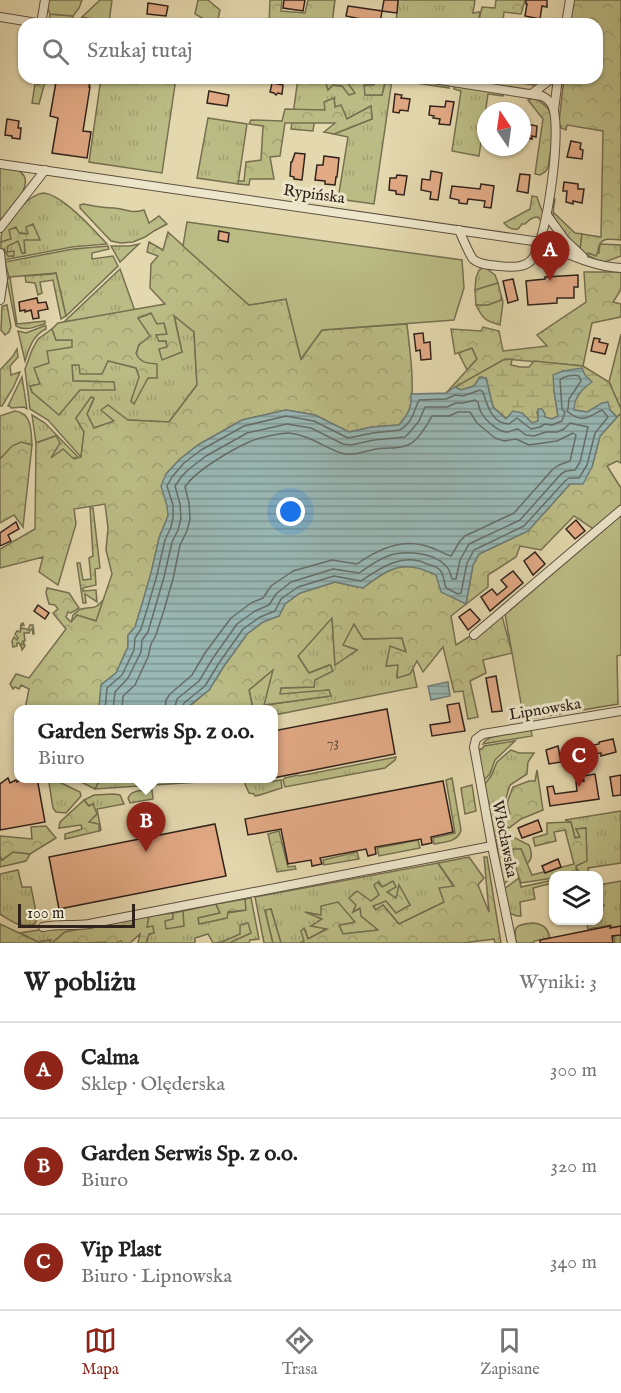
<!DOCTYPE html>
<html lang="pl">
<meta charset="utf-8">
<style>
:root{--surface:#fff;--page:#f6f6f6;--text:#222;--muted:#767676;--line:#e0e0e0;--accent:#8f2418}
body{margin:0;font-family:"IM FELL English",serif;background:var(--page);color:var(--text)}
.controls{position:absolute;right:18px;bottom:18px;display:grid;overflow:hidden;border-radius:12px;box-shadow:0 2px 4px #0004}
.controls button{width:54px;height:54px;display:grid;place-items:center;padding:0;border:0;border-bottom:2px solid var(--line);background:var(--surface);color:var(--text);font:30px sans-serif}
.compass{position:absolute;left:477px;top:102px;width:54px;height:54px;border-radius:50%;background:var(--surface);box-shadow:0 2px 4px #0004;rotate:347deg}
.scale{position:absolute;left:18px;bottom:15px;width:117px;box-sizing:border-box;padding-left:6px;border:3px solid #31231c;border-top:0;font-size:16px;line-height:21px;white-space:nowrap;color:#31231c;-webkit-text-stroke:4px #ede6ca;paint-order:stroke}
.you{position:absolute;left:291px;top:512px;width:21px;height:21px;margin:-15px;border:4px solid #fff;border-radius:50%;background:#1a73e8;box-shadow:0 0 0 9px #1a73e833}
.badge{display:grid;place-items:center;width:39px;height:39px;border-radius:50%;background:var(--accent);color:#fff;font-size:20px;font-weight:700}
.pin{position:absolute;translate:-50% -50px;filter:drop-shadow(0 2px 3px #0008)}
.pin::after{content:'';position:absolute;top:32px;width:21px;height:18px;background:inherit;clip-path:polygon(0 0,100% 0,50% 100%)}
.popup{position:absolute;left:14px;top:705px;width:264px;height:78px;box-sizing:border-box;display:grid;place-content:center;border-radius:12px;background:var(--surface);filter:drop-shadow(0 2px 4px #0005);font-size:20px;white-space:nowrap;color:var(--muted)}
.popup b{font-size:22px;color:var(--text)}
.popup::after{content:'';position:absolute;left:50%;top:100%;margin-left:-12px;border:12px solid transparent;border-top-color:var(--surface)}
.list{margin:0;padding:0;list-style:none}
h2{display:flex;justify-content:space-between;align-items:center;height:78px;margin:0;padding:0 24px;font-size:26px}
h2 small{font-size:20px;font-weight:400;color:var(--muted)}
.list li{display:grid;grid-template-columns:39px 1fr auto;gap:18px;align-items:center;box-sizing:border-box;height:96px;padding:0 24px;border-top:2px solid var(--line)}
.list b{display:block;font-size:22px;white-space:nowrap}
.list p{margin:0;font-size:20px;white-space:nowrap;color:var(--muted)}
.list em{font-size:20px;font-style:normal;color:var(--muted)}
.icon{flex:none;width:33px;height:33px;fill:none;stroke:currentColor;stroke-width:2;stroke-linecap:round;stroke-linejoin:round}
.map{position:relative;flex:none;width:621px;height:943px;overflow:hidden}
.search{position:absolute;background:var(--surface);box-shadow:0 2px 4px #0004;left:18px;right:18px;top:18px;height:66px;display:flex;align-items:center;gap:15px;box-sizing:border-box;padding:0 21px;border-radius:18px;color:var(--muted);font-size:22px}
.sheet{height:366px;background:var(--surface)}
nav{display:flex;justify-content:space-around;align-items:center;box-sizing:border-box;height:84px;border-top:2px solid var(--line);background:var(--surface);font-size:16px;color:var(--muted)}
nav a{display:grid;justify-items:center;gap:3px}
nav .on{color:var(--accent)}
.map>svg:first-child{display:block}
</style>
<div class="map">
<svg width="621" height="943" viewBox="0 0 621 943">
<defs>
<pattern id="grass-tufts" width="24" height="20" patternUnits="userSpaceOnUse" patternTransform="scale(1.5)"><rect width="24" height="20" fill="#bbbc85"/><path d="M3 7l-1-3M5 7V3M7 7l1-3M15 17l-1-3M17 17v-4M19 17l1-3" fill="none" stroke="#a1a172"/></pattern>
<pattern id="forest-crowns" width="20" height="18" patternUnits="userSpaceOnUse" patternTransform="scale(1.5)"><rect width="20" height="18" fill="#bbbc85"/><path d="M2 6a3 3 0 1 1 6 0M12 15a3 3 0 1 1 6 0" fill="none" stroke="#a1a172"/></pattern>
<pattern id="wetland-marsh" width="20" height="14" patternUnits="userSpaceOnUse" patternTransform="scale(1.5)"><rect width="20" height="14" fill="#bbbc85"/><path d="M1 5h8M5 5V1M11 12h8M15 12V8" fill="none" stroke="#a1a172"/></pattern>
<pattern id="water-rules" width="6" height="5" patternUnits="userSpaceOnUse" patternTransform="scale(1.5)"><rect width="6" height="5" fill="#99b8b5"/><path d="M0 2.5h6" fill="none" stroke="#7d9592"/></pattern>
</defs>
<rect width="100%" height="100%" fill="#e4d8ae"/>
<filter id="stains"><feTurbulence type="fractalNoise" baseFrequency=".00333" numOctaves="4"/><feColorMatrix values="0 0 0 0 .2 0 0 0 0 .09 0 0 0 0 .02 0 0 0 .5 -.17"/></filter>
<radialGradient id="worn" r=".72"><stop offset=".6" stop-color="#630" stop-opacity="0"/><stop offset="1" stop-color="#630" stop-opacity=".3"/></radialGradient>
<g fill="url(#grass-tufts)" stroke="#767050" stroke-width="1.5">
<path d="M398,0H475L473,13L480,12L478,24H396Z"/>
<path d="M50,14L73,16L72,22L68,24L49,20Z"/>
<path d="M82,17L112,22V24H80Z"/>
<path d="M101,78H176L162,173L89,162Z"/>
<path d="M298,78H321L320,81L326,83L328,90L332,85L342,86L345,79L338,78H375L374,85L365,86V95H382L386,78L392,80L374,204L338,199L348,137L334,134L372,119L371,106L347,119L335,108L334,98L325,110H316L313,131L291,129Z"/>
<path d="M405,78L447,84L449,88L402,81Z"/>
<path d="M455,85L504,93L503,96L488,94L479,156L452,151L461,91L454,89Z"/>
<path d="M208,118L247,124L238,184L197,178Z"/>
<path d="M0,167C5,168 11,168 15,169C42,179 9,211 0,222Z"/>
<path d="M43,193C62,194 94,230 107,244L72,247L4,260L1,250L4,249L8,256H14L7,253V246L18,241L22,253H25L23,240L29,234L19,233L11,239L1,242C1,237 1,233 3,228C10,216 29,195 43,193Z"/>
<path d="M532,196L537,197C539,202 540,208 543,212L542,222L538,217C532,217 529,220 525,224H522L518,229C512,230 508,228 504,223L530,209Z"/>
<path d="M554,198L555,199L553,212L575,233L582,234L580,250L556,224L553,218Z"/>
<path d="M83,204C94,206 103,208 114,208C128,209 128,214 144,210L149,223L159,216L167,224L154,231L145,237L133,242L121,243L111,241L80,208V205Z"/>
<path d="M139,244L120,262L111,246H130Z"/>
<path d="M600,244L621,245V256L602,263L585,254L599,253Z"/>
<path d="M108,246L109,249L92,253V259L113,256L118,266L66,316L56,273L10,277L17,324L45,321V324C35,326 27,332 16,326L7,280L9,277L5,262L73,249Z"/>
<path d="M484,267L495,275L498,283L475,290L476,278L479,270Z"/>
<path d="M120,269L135,311L64,322Z"/>
<path d="M501,295L503,302L500,325C485,321 483,319 476,305H488L501,300Z"/>
<path d="M7,305L11,327L9,332L5,335L1,330L2,306Z"/>
<path d="M152,313L164,323L167,334L159,341H166L167,347L182,352L174,315L194,332L197,385L169,422L128,420L115,421L94,428L87,414L94,399L76,418L84,432L81,457L48,420L30,409L25,369L32,350L38,339L52,329L56,340H72L73,348L49,363L40,384L30,386L32,392L59,414L80,390L113,382L73,381L72,365L108,360L136,368L140,377L131,401L148,378L157,377L145,363L138,358L136,353L139,345L138,318Z"/>
<path d="M44,326H46V329C33,335 29,348 25,361L18,331L26,333Z"/>
<path d="M472,348L477,359L467,370L458,352Z"/>
<path d="M17,349L18,357L10,366L11,375L20,372L13,388L2,406H0V370L13,356Z"/>
<path d="M22,377L27,409L24,407L11,408L10,406H8Z"/>
<path d="M15,411C32,413 31,430 32,445C16,439 11,449 0,459V416Z"/>
<path d="M32,415L45,423L79,458L49,459L55,436L36,443Z"/>
<path d="M103,600L97,621L77,615L71,623L73,615C76,613 78,610 81,609C92,606 94,611 103,600Z"/>
<path d="M332,617L335,665L357,650L342,645L354,624L364,639L402,638L406,653L386,666L398,665L397,677L410,674L413,668L417,687L274,715V710L253,709L249,690L274,669L265,705L330,696L329,690L280,695L281,688L314,687V680L329,665L309,673L298,656Z"/>
<path d="M23,623L24,625L21,626V629L24,628L28,630L30,625H33L34,634H33L32,629L30,630L29,633H24L25,641H23L25,646L22,650L21,646L24,644L23,642L20,645L19,643H17V646L13,647L12,641L14,637L17,640L18,638L15,634L17,631L20,632L21,624Z"/>
<path d="M531,730L532,736L483,744L486,740L492,737Z"/>
<path d="M515,741L495,760L490,774L483,781L479,755L480,749H482L484,746Z"/>
<path d="M511,750L519,753H534L528,762L527,774L510,785L499,821L500,827L504,833L495,837L484,785L491,776L497,762Z"/>
<path d="M396,757L395,760L385,768L285,787L283,780L285,778L298,775L299,776Z"/>
<path d="M124,778L132,779L136,781L161,778L216,779L199,782L95,789L100,779H111L122,781Z"/>
<path d="M246,779H267L268,782L281,780L282,788C273,790 265,794 255,796L254,794L249,793L245,784Z"/>
<path d="M55,780L80,792L81,796L66,813L56,812L53,808L49,783L50,781Z"/>
<path d="M152,790L153,799L130,803L128,798C132,789 143,791 152,790Z"/>
<path d="M114,794L120,795L124,804L97,809L101,830L99,831L98,824L89,822L93,804L89,806L84,800L94,795Z"/>
<path d="M621,811V863L588,868L589,875H578L581,874L575,866L586,828L576,829L580,837L575,838L571,822L565,820Z"/>
<path d="M507,834L529,845C532,853 533,858 527,864L521,849L513,850V856H506L502,838Z"/>
<path d="M498,839L503,861L513,860L518,874L503,884L496,840Z"/>
<path d="M13,852L30,854L26,861L0,867V856L2,860Z"/>
<path d="M438,863L454,887L445,902L399,924L383,905L376,910L373,906L387,900L410,905L399,886L397,899L386,892L379,882V895L371,901L356,905L353,912L361,908V916L379,930L343,934L339,925L354,922L309,913L322,919L312,926L328,928L308,939L305,929L304,941L300,943H281L271,909L265,911L273,943H264L255,897Z"/>
<path d="M18,870L22,887H31L37,917L35,924C19,928 13,922 0,914V874Z"/>
<path d="M519,878L521,887L553,880V883L533,888L535,899L520,902L521,916H517L509,913L504,889Z"/>
<path d="M621,881V943H615L611,925L588,929L586,921L598,920L599,907L604,906L603,904H599V885Z"/>
<path d="M251,898L259,939L250,940L249,943H229L250,933C235,934 227,943 213,943L208,934L195,938V943H146L149,934L153,933L146,928L149,916L173,913V919L183,926V911L216,904L220,913L198,918L245,910V899Z"/>
<path d="M533,923C543,924 548,928 550,938L534,941V943H516C513,925 516,925 533,923Z"/>
<path d="M58,927L77,930L65,932L52,943H49L50,940L38,942L20,933Z"/>
</g>
<g fill="url(#forest-crowns)" stroke="#767050" stroke-width="1.5">
<path d="M198,0H208L220,10L217,24H212L195,14Z"/>
<path d="M270,0H282L281,11L305,13L308,0H335L332,24H303L304,19H296L295,24H269Z"/>
<path d="M496,0H525L521,14L504,12L503,21L520,24H478L482,7L495,8Z"/>
<path d="M570,0H621V240C613,239 602,237 599,246C598,250 598,253 596,256L589,253L585,254L580,250L582,234L601,237L603,131L567,125L566,130L561,128L559,122L564,78H597V24H569Z"/>
<path d="M42,78L52,80L51,83L45,82L39,104L32,103L35,84H40Z"/>
<path d="M321,78L345,79L355,93L349,95L342,86L333,85L328,90L326,83L320,81Z"/>
<path d="M375,78H386L382,95H365L364,85H374Z"/>
<path d="M492,78H544L533,85Z"/>
<path d="M334,98L335,107L341,105L347,119L371,106L372,119L334,134L324,132L335,123H285L280,156L270,157L274,179H250L249,185L238,184V181H244L246,162L261,160L263,126L249,124L251,120L282,121L285,109L325,110L324,102Z"/>
<path d="M534,98C539,101 545,104 549,110C557,123 550,152 548,168L545,172L540,175L535,174L543,119L528,100Z"/>
<path d="M33,224L40,240H24L25,253H22L18,241L8,246L7,252L14,251V256H8L4,249L1,250V242L11,239L9,230L16,227L19,233L28,234L26,227Z"/>
<path d="M168,232L249,305L286,299L301,359L322,330L407,324C409,344 417,396 408,413C406,417 402,421 399,425L372,427L349,432L315,415L286,410L242,420L198,445L180,459L166,474L168,516L159,538L151,574L135,628L128,635V647L116,673L101,685L99,709H25L29,689L21,685L19,689L15,687L13,689L10,684L16,674L29,678L66,629L53,613L58,609L55,605L49,604L46,593L47,588L69,593L79,608L71,613L68,612L66,617L71,622L77,615L96,621L112,574L106,550L108,528L105,504L74,509L76,524L58,585L39,572L43,557L0,568V549L35,529L36,443L56,436L60,443L51,458L63,449L74,459L81,457L84,432L76,418L91,397L94,398L87,414L94,428L114,421L101,410L108,405L128,420L169,422L197,385L194,332L174,316L182,352L162,360L159,349L167,347L166,341H159L156,335L167,334L164,323L157,324L151,313L138,318L150,336L139,345L136,353C140,363 147,363 157,364V378H148L134,404L131,401L139,377L136,368L108,361L102,374H80L79,365H72L73,381L114,382L115,390H80L59,415L32,392L30,386L40,384L34,368L49,363L47,351L72,347V340H56L52,329L58,323L165,304L150,288L151,264L158,256L147,252L149,242L163,250Z"/>
<path d="M584,272H621V290L613,302L621,304V317L592,323L583,366L505,359L446,393L477,359L472,348L455,354L451,329L481,331L483,327L499,331L503,351L547,346L537,335L586,302Z"/>
<path d="M56,273L66,316L61,319L53,280L40,282L42,293L38,295L35,283L26,282L25,276L52,274Z"/>
<path d="M498,283L501,295V300L488,305H476L475,290Z"/>
<path d="M621,334V409L609,382Z"/>
<path d="M621,413V463L617,461L607,466L621,488V507L595,530L574,516L541,550L520,546L516,557L488,575V587L451,616L456,645L502,616L512,653L483,660L486,673L470,681L478,717L468,719L463,691L454,692L443,647L423,672L417,661L410,674L397,678L398,665L386,666L390,646L406,652L402,638L363,639L354,624L343,645L357,650L335,665L332,618L298,656L309,673L330,665L333,671L315,680L314,687L281,688L280,694L329,690L331,696L264,705L273,670L249,690L253,709L185,710L209,690L224,666L247,634L263,622L279,616L285,604L300,593L335,582L363,588C386,570 407,557 435,574C447,581 457,594 466,604L473,565L479,554L528,531L570,484L592,467L600,436Z"/>
<path d="M21,442L32,445L23,527L14,515L0,523V459L12,446Z"/>
<path d="M90,508H93L100,568L95,569L96,585L83,588V591L96,590L97,602L85,594L86,603H83L77,563H80L83,580L91,579L89,558L93,556Z"/>
<path d="M537,770L543,810L521,819L509,828L505,826L503,820L510,814L507,803L513,787L529,781H535Z"/>
<path d="M452,778L461,830C458,842 445,842 434,844L433,838L455,833L446,780Z"/>
<path d="M75,779H100L95,789Z"/>
<path d="M472,785L476,811L465,814L461,788Z"/>
<path d="M84,800L89,806L93,804L97,814L89,822L99,824V831L65,839V834L82,829L81,825L59,828L60,822Z"/>
<path d="M571,822L575,838L580,837L576,829L586,828L587,861L576,866L577,875L554,876L553,878L521,883L513,860L503,862L498,839L502,838L506,856H513V849H521L532,875L574,864L565,830L554,832L556,841L535,846L533,838L547,834V823Z"/>
<path d="M46,826L56,838L30,854L13,852L2,860L0,856V836L32,839L31,827Z"/>
<path d="M279,831L288,867L295,866L296,869L277,872L268,834Z"/>
<path d="M418,840L420,848L379,856L377,848Z"/>
<path d="M357,852L359,859L324,865L323,860Z"/>
<path d="M469,857L484,878L478,885L489,912L484,857H487L501,943H495L494,939L463,943H300L304,941L301,931L304,928L308,939L327,929L311,926L322,919L305,912L321,915V906L338,902L355,922L339,925L343,934L378,930L361,916L360,908L353,912L356,905L349,898L357,891L371,901L379,895L374,885L378,882L382,887L393,881L396,887L387,892L396,898L399,885L410,905L396,913L386,901L373,906L376,910L383,905L399,924L444,902L439,888L454,886L438,863Z"/>
<path d="M245,899L246,910L228,912L227,918L199,924L198,918L220,913L216,904Z"/>
<path d="M271,909L281,943H273L265,910Z"/>
<path d="M183,911L184,926L166,929L165,921L173,919V913Z"/>
<path d="M149,916L147,927L153,926L154,933L149,934L146,943H138L140,934L130,943H122L121,941L116,943H106V942L82,943L74,942V943H52L65,932Z"/>
<path d="M248,923L251,933L229,943H220L240,934V925Z"/>
<path d="M0,924L38,942L51,940L49,943H0Z"/>
</g>
<path fill="url(#wetland-marsh)" stroke="#767050" stroke-width="1.5" d="M512,359L511,365L520,367H529L534,361L583,366L609,382L621,409V413L617,417L610,410L587,412L574,410V402L583,388L554,391L558,417L552,419L544,417V414L537,412L539,421L532,423L522,413L511,415L507,419L493,407L486,378L480,377L474,386L461,390L455,387L503,360Z"/>
<g fill="#bbbc85" stroke="#767050" stroke-width="1.5">
<path d="M48,0H82L79,8L73,16L50,14L47,7Z"/>
<path d="M100,0H112L109,22L82,17Z"/>
<path d="M187,222L462,260L464,288L454,320L322,330L301,359L286,299L249,305L183,246Z"/>
<path d="M621,515V655L617,656L618,704L524,720L505,614Z"/>
</g>
<g fill="url(#water-rules)" stroke="#6f7c78" stroke-width="1.5">
<path d="M582,368L585,375L592,382C582,389 574,397 574,410L587,412L602,403L608,402L610,410L617,417L600,436L592,467L583,484H570L528,531L479,554L473,565L466,604L441,592L436,575C404,559 390,567 363,588L335,582L300,593L285,604L279,616L263,622L247,634L224,666L209,690L185,709H99L101,685L116,673L128,647V635L135,627L142,604L151,573L159,538L168,516L167,506L161,486L166,474L180,459L198,445L242,420L286,410L315,415L349,432L372,427L399,425C408,414 412,408 411,394L446,393L455,387L461,390L474,386L480,377L486,378L493,407L506,419L513,411L522,413L532,423L538,421V409H542L545,414V417L552,419L558,416L554,391L553,375L563,371Z"/>
<path d="M448,682L450,696L431,700L428,686Z"/>
</g>
<g fill="none" stroke-linecap="round" stroke-linejoin="round">
<g stroke="#656e68" stroke-width="1.5">
<path d="M105,710L107,688L122,675L134,650L135,638L141,629L148,606L157,575L165,540L171,527L173,517V505L167,486L172,477L184,463L201,450L244,426L286,416L314,421L348,438L373,433L400,430C413,422 413,413 419,400L446,399L455,395L463,396L480,390L483,392C487,405 492,424 509,424L517,418L531,429L540,427L545,424L552,425L562,421L565,412L562,409L560,380C564,376 574,374 579,376L581,381L569,399L568,409L567,411C582,424 588,417 602,410L608,417L595,433L587,465L579,478H569L565,481L524,526L474,550L467,563L461,593L458,594L446,588C444,583 444,574 440,570C437,567 431,565 427,564C403,552 380,568 361,581L334,576L298,587L281,599L275,611L260,617L243,629L219,663L205,686L184,703L182,710"/>
<path d="M113,710L115,692L128,678L141,652L142,640L148,632L155,608L164,577L172,542L178,530L181,518L180,504L175,486L182,476L189,469L206,456L247,433L287,424L311,428L343,444L351,445L374,440L405,437L409,433L419,421L425,407H447L456,403H463L475,400L478,402C478,403 480,411 481,412C485,420 499,433 508,432C511,431 516,429 518,429L526,435L534,436L546,432H557L564,429L570,423L588,427L580,462L575,470L566,471L561,474L520,520L469,544L460,560L456,579H452C450,574 450,569 446,566C434,552 404,550 388,556C377,560 368,567 359,573L333,569L291,582L276,594L269,605L255,611L237,624L213,658L199,681L177,699L174,710"/>
<path d="M122,710L123,696L135,685L148,657L151,644L156,635L164,610L173,579L180,545L187,531L190,519L189,503L185,487C195,471 231,450 249,442C257,438 280,433 289,433C309,435 323,447 341,453C352,457 365,451 377,449C388,447 403,450 413,442C421,436 427,425 432,416H449L458,412H470L477,423L495,438L504,441L516,439L529,445L557,441L573,433L576,435L570,461L559,465L553,469L514,513L465,536L460,541L451,556C444,554 437,549 429,547C403,537 378,549 357,564L332,560L293,571L271,586L263,598L251,603L231,618L205,653L192,675L170,694L166,700L165,710"/>
</g>
</g>
<g fill="#e2aa85" stroke="#31231c" stroke-width="1.5">
<path d="M284,0H305L303,11L283,8Z"/>
<path d="M384,0H398L397,13L382,11Z"/>
<path d="M526,0H547V7L542,6L540,19L525,16L527,4H526Z"/>
<path d="M148,3L168,6L166,16L147,14Z"/>
<path d="M348,6L382,11L380,23L346,16Z"/>
<path d="M59,78H78L77,80L90,82L89,87H90L83,131L91,132L87,158L52,153L58,118L50,116L56,82H59Z"/>
<path d="M272,83L283,85L282,94L278,93L276,95L274,93L270,92Z"/>
<path d="M209,91L229,95L227,106L207,103Z"/>
<path d="M395,94L402,95L401,98L410,99L408,111L400,110L399,113L393,112Z"/>
<path d="M446,101L454,102L450,125L439,124L440,119L433,118L434,116L429,115L430,106L445,107Z"/>
<path d="M7,119L19,121L18,128H21L20,139L12,138V136L5,135Z"/>
<path d="M522,123L537,126L536,137L532,136V139L522,137L523,131H522Z"/>
<path d="M571,141L581,143L580,149L583,150L582,159L567,157Z"/>
<path d="M295,153L305,154L302,180L294,179V177L290,176L291,162H292Z"/>
<path d="M324,156L339,158L337,177H336L335,185L325,184V181L315,180L317,165H323Z"/>
<path d="M431,171L442,173L438,200L430,199L431,192L421,190L422,179L430,180Z"/>
<path d="M520,174L530,175L528,193L517,191Z"/>
<path d="M397,175L407,176L404,195L396,194V191L389,190L390,178H396Z"/>
<path d="M564,182L578,184V189H584L582,203L573,201V204L566,202L567,191H563Z"/>
<path d="M481,184L494,186L491,208L484,207L485,201L468,199L467,204L459,203V200L450,198L452,186L480,189Z"/>
<path d="M219,231L229,233L228,242L218,240Z"/>
<path d="M578,275V287H574V298H557V303L528,305L526,281L545,279V277Z"/>
<path d="M513,279L518,300L508,303L503,281Z"/>
<path d="M37,298L38,303L46,302L48,309L38,311L39,318L33,319L31,310L25,312V310L20,311L19,302Z"/>
<path d="M423,333L424,343L430,342L431,359L421,360L420,350L416,351L414,334Z"/>
<path d="M594,338L600,339L599,342L608,344L605,354L591,351Z"/>
<path d="M576,520L585,531L575,539L566,529Z"/>
<path d="M16,522L19,529L8,535L11,541L0,546V533Z"/>
<path d="M535,552L545,564L533,575L524,561Z"/>
<path d="M513,571L523,583L490,611L481,597L492,589L497,595L507,587L501,580Z"/>
<path d="M38,605L49,613L45,619L34,611Z"/>
<path d="M470,609L480,620L468,630L459,617Z"/>
<path d="M496,676L502,711L492,712L486,678Z"/>
<path d="M459,703L465,731L432,736L430,725L450,722L447,705Z"/>
<path d="M387,709L395,754L273,778V731Z"/>
<path d="M613,739L616,752L601,756V753L588,755L584,757L585,765L576,767L571,745L577,744L578,748L599,744V742Z"/>
<path d="M558,746L561,762L549,764L546,750Z"/>
<path d="M595,774L599,799L550,806L547,787L553,786L555,794L577,791L576,782L584,781L583,776Z"/>
<path d="M621,775V795L613,796L610,777Z"/>
<path d="M8,778L10,783L16,780L17,782L23,778H37L45,822L0,830V784Z"/>
<path d="M443,781L453,832L431,837L432,843L422,845L421,839L375,847L376,854L368,856L366,849L320,858L322,864L312,866L311,860L288,864L281,829L248,835L245,819Z"/>
<path d="M538,820L542,831L522,838L518,828Z"/>
<path d="M215,824L226,876L59,909L49,857Z"/>
<path d="M558,859L561,867L545,873L542,866Z"/>
<path d="M610,926V928L621,926V935L612,936L613,943H540V940Z"/>
</g>
<g fill="none" stroke-linecap="round" stroke-linejoin="round">
<g stroke="#5e5040" stroke-width="10">
<g id="street">
<path d="M0,17L43,24"/>
<path d="M41,24L45,0"/>
<path d="M566,24L570,0"/>
<path d="M427,78L542,96C546,98 550,101 552,105C563,126 547,238 533,258C526,269 510,267 499,266C492,265 479,265 473,259C469,254 462,237 459,230"/>
<path d="M533,93L552,78"/>
<path d="M554,110L558,78"/>
<path d="M0,164L540,242C566,253 593,267 621,268"/>
<path d="M547,215L565,240L583,257"/>
<path d="M0,228L45,170"/>
<path d="M0,253L3,280L0,300"/>
<path d="M474,635L621,510"/>
<path d="M43,927C58,924 73,926 89,924L492,846"/>
<path d="M512,943L492,846L474,747L476,739L483,734L621,711"/>
</g>
</g>
<use href="#street" stroke="#ede6ca" stroke-width="8"/>
</g>
<g text-anchor="middle" dominant-baseline="central" stroke-width="6" stroke-linejoin="round" paint-order="stroke">
<g font-size="14" fill="#5d4536">
<text x="333" y="743">73</text>
</g>
<g font-size="16" fill="#31231c" stroke="#ede6ca">
<text transform="translate(314 195) rotate(8)">Rypińska</text>
<text transform="translate(545 710) rotate(-9)">Lipnowska</text>
<text transform="translate(504 839) rotate(79)">Włocławska</text>
</g>
</g>
<rect width="100%" height="100%" filter="url(#stains)"/>
<rect width="100%" height="100%" fill="url(#worn)"/>
</svg>
<div class="controls">
<button><svg class="icon" aria-label="layers" viewBox="0 0 24 24"><path d="M12 4l9 5-9 5-9-5zM3 14l9 5 9-5"/></svg></button>
</div>
<svg class="compass" viewBox="-18 -18 36 36"><path d="M0-13l5 13h-10z" fill="#e53935"/><path d="M0 13l5-13h-10z" fill="#767676"/></svg>
<div class="scale">100 m</div>
<div class="you"></div>
<div class="pin badge" style="left:550px;top:281px">A</div>
<div class="pin badge" style="left:146px;top:852px">B</div>
<div class="popup"><b>Garden Serwis Sp. z o.o.</b>Biuro</div>
<div class="pin badge" style="left:579px;top:787px">C</div>
<div class="search"><svg class="icon" aria-label="search" viewBox="0 0 24 24"><circle cx="10" cy="10" r="6"/><path d="M15 15l6 6"/></svg>Szukaj tutaj</div>
</div>
<section class="sheet">
<h2>W pobliżu<small>Wyniki: 3</small></h2>
<ul class="list">
<li><span class="badge">A</span><div><b>Calma</b><p>Sklep · Olęderska</p></div><em>300 m</em></li>
<li><span class="badge">B</span><div><b>Garden Serwis Sp. z o.o.</b><p>Biuro</p></div><em>320 m</em></li>
<li><span class="badge">C</span><div><b>Vip Plast</b><p>Biuro · Lipnowska</p></div><em>340 m</em></li>
</ul>
</section>
<nav>
<a class="on"><svg class="icon" aria-label="map" viewBox="0 0 24 24"><path d="M3 6l6-2 6 2 6-2v14l-6 2-6-2-6 2zM9 4v14M15 6v14"/></svg>Mapa</a>
<a><svg class="icon" aria-label="directions" viewBox="0 0 24 24"><path d="M12 3l9 9-9 9-9-9zM9 14v-3h6M13 9l2 2-2 2"/></svg>Trasa</a>
<a><svg class="icon" aria-label="saved" viewBox="0 0 24 24"><path d="M7 4h10v16l-5-4-5 4z"/></svg>Zapisane</a>
</nav>
